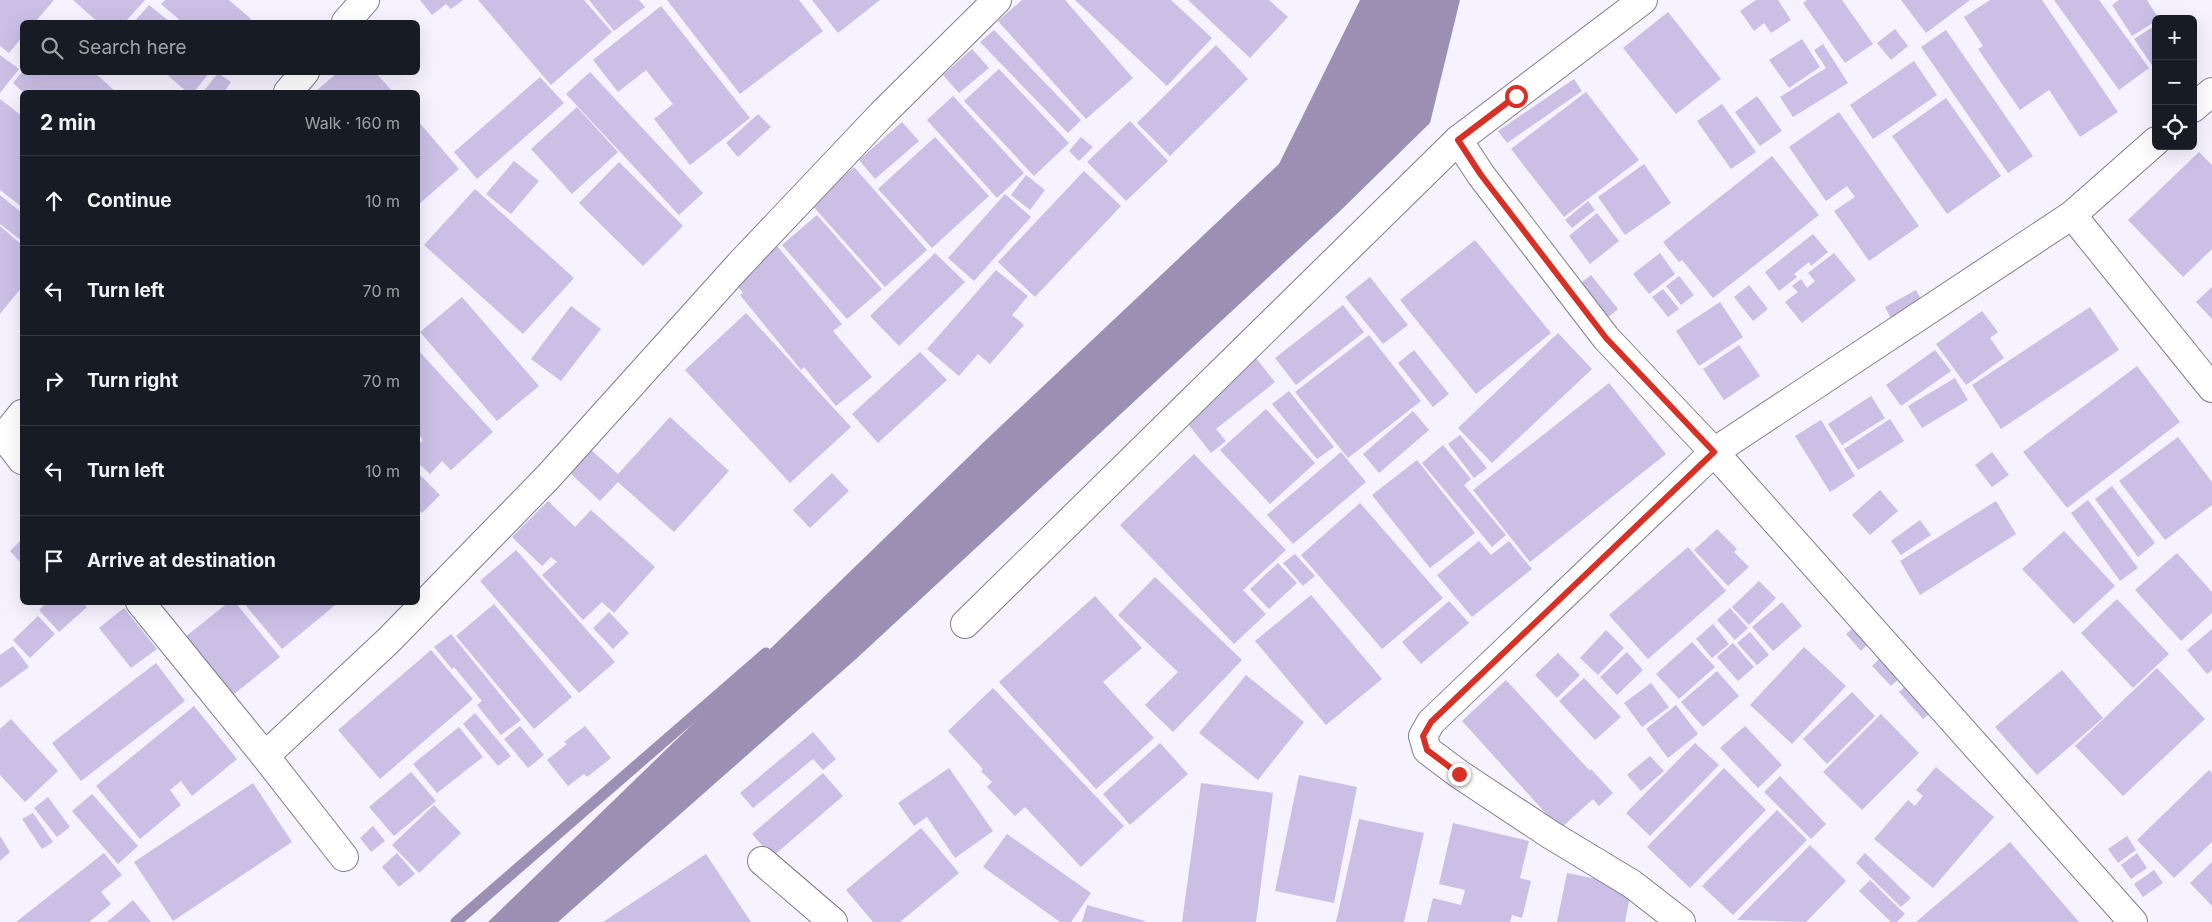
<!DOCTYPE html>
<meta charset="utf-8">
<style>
:root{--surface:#171b24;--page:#20242c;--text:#f1f3f6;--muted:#9ea1a6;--line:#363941}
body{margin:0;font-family:Inter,sans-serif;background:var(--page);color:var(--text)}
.controls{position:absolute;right:15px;top:15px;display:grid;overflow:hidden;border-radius:8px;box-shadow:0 5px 20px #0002}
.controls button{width:45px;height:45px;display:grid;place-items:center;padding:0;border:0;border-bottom:1px solid var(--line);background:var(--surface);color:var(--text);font:25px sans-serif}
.stop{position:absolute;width:15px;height:15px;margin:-11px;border:4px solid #d93025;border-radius:50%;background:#fff}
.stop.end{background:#d93025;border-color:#fff;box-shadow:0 1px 5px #0008}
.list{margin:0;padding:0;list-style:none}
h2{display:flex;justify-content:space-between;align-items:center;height:65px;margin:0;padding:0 20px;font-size:21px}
h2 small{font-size:16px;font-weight:400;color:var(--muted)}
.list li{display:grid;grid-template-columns:32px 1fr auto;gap:15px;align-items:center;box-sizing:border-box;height:90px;padding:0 20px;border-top:1px solid var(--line)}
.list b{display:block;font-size:19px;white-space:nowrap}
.list em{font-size:16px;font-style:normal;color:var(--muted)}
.icon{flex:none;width:28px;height:28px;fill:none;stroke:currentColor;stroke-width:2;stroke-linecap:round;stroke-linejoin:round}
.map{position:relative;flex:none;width:2212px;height:922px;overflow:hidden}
.search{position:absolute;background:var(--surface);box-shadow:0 5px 20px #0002;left:20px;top:20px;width:400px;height:55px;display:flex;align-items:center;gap:12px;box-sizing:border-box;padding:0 18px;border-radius:8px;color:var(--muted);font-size:19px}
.panel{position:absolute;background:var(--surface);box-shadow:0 5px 20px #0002;left:20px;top:90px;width:400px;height:515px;border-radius:8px}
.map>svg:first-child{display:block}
</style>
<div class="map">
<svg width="2212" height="922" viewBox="0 0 2212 922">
<rect width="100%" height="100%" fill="#f6f2ff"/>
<path fill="#9b90b4" d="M1360,0H1460L1430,123L1339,212L856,659L558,922H488L987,439L1279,164Z"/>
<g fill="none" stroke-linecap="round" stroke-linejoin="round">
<path stroke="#9b90b4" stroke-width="11" d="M456,922L766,653"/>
</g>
<g fill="#cbbfe6">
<path d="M0,0H54L35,22H22V37L9,53L0,46Z"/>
<path d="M73,0H145L125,22H98Z"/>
<path d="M165,0H229L251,19L247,22H182L161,4Z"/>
<path d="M420,0H463L451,9L446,4L432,15Z"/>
<path d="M478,0H584L612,32L551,85Z"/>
<path d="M589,0H639L645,7L614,31Z"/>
<path d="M667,0H799L823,31L740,94Z"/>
<path d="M812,0H880L838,33Z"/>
<path d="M1022,0H1065L1133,78L1086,119L998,21Z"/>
<path d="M1075,0H1171L1212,38L1167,86Z"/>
<path d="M1188,0H1269L1288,17L1250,58Z"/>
<path d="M1756,0H1778L1791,20L1771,33L1764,23L1754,31L1740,11Z"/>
<path d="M1807,0H1842L1873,44L1845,63L1803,3Z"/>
<path d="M1901,0H1970L1926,33Z"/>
<path d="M1990,0H2042L2118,112L2080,137L2049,90L2020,110L1978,49L1983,46L1964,17Z"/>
<path d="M2054,0H2099L2149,68L2119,90Z"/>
<path d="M2119,0H2147L2159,19L2132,36L2112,5Z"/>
<path d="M149,5L170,22H134Z"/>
<path d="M661,6L750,118L690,165L654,119L673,104L646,70L618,92L593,60Z"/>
<path d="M1668,12L1721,79L1676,114L1623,48Z"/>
<path d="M2156,25V71L2134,39Z"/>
<path d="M1895,29L1908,46L1891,60L1877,43Z"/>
<path d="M994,30L1081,120L1068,133L980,42Z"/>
<path d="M1946,30L2033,156L2008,173L1921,47Z"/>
<path d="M1802,39L1820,67L1789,88L1769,60Z"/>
<path d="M1823,44L1848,83L1793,117L1780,97L1826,68L1814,50Z"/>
<path d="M1216,45L1248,79L1170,156L1137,123Z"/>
<path d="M972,49L989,68L959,93L943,75Z"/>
<path d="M0,55L19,69L0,93Z"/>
<path d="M1914,61L1937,95L1873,139L1850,105Z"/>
<path d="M999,69L1069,143L1034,176L964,101Z"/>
<path d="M22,72H94L116,92H23L13,83Z"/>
<path d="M164,72H210L194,92H187Z"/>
<path d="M338,72H375L393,92H315Z"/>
<path d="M590,72L703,193L679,215L566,94Z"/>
<path d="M218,73L231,82L224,92H203Z"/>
<path d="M540,77L564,103L477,179L454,152Z"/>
<path d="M1574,79L1582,91L1507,143L1498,131Z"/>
<path d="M1586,92L1639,160L1564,217L1511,149Z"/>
<path d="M953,96L1024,173L997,198L927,120Z"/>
<path d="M1757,96L1782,131L1760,146L1735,112Z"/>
<path d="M1946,98L2001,176L1947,214L1892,136Z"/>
<path d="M0,99L22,116V207L0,190Z"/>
<path d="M1722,104L1756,152L1731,169L1697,121Z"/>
<path d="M577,107L618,152L572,194L531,149Z"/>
<path d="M1839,112L1919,226L1869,261L1834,211L1855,197L1847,186L1826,201L1789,147Z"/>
<path d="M758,114L771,127L738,157L726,143Z"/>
<path d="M418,121L459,169L418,205Z"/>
<path d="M1130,121L1168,161L1126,201L1087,162Z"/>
<path d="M902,122L919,141L875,179L859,160Z"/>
<path d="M935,137L989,196L932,248L878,189Z"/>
<path d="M1081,137L1093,147L1079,161L1069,151Z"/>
<path d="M2199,152L2212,165V249L2183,277L2128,220Z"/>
<path d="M1772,156L1819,215L1713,298L1682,260L1679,262L1663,242Z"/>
<path d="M514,161L539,181L511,214L486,194Z"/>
<path d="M619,162L683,226L643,266L579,203Z"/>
<path d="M1644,164L1671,203L1625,235L1598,197Z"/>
<path d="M854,167L927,250L885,287L811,204Z"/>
<path d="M1084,171L1121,206L1035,297L998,262Z"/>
<path d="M1026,175L1045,190L1030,210L1011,195Z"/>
<path d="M475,189L574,278L523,334L424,245Z"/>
<path d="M1005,194L1031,217L974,281L948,258Z"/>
<path d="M0,195L22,213V241L0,224Z"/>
<path d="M1588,201L1595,210L1572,228L1565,220Z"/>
<path d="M1597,213L1619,241L1590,264L1569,236Z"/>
<path d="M817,215L882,289L847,319L782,245Z"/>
<path d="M0,226L22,245V287L0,314Z"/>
<path d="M1813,234L1828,252L1811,266L1809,262L1794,274L1797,277L1779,291L1765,272Z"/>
<path d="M1475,240L1551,333L1476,394L1400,300Z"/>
<path d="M777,246L842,324L833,331L872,377L836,406L804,367L801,370L740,295L743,293L734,282Z"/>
<path d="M935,253L965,282L899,346L870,316Z"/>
<path d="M1660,253L1675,274L1649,294L1633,274Z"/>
<path d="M1834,253L1856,280L1802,323L1785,302L1798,292L1792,286L1801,279L1807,288L1815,281L1808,273Z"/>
<path d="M996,270L1028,296L1012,315L1024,325L990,364L978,354L959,376L927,349Z"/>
<path d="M1591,275L1618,309L1600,324L1572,290Z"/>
<path d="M1679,276L1694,295L1681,305L1666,286Z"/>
<path d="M1370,277L1408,325L1383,344L1345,297Z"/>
<path d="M1749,285L1768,309L1753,321L1734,297Z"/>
<path d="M2212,287V319L2196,302Z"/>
<path d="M1663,289L1679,309L1668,317L1652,297Z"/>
<path d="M1916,290L1923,303L1892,320L1885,307Z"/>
<path d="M462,297L539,386L497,421L420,332Z"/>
<path d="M1720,302L1743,337L1699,366L1676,331Z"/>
<path d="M1343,305L1364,332L1296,385L1275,358Z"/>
<path d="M571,306L601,329L561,381L531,359Z"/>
<path d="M2090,307L2119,350L2001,429L1972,385Z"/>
<path d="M1982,311L1998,332L1990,338L2004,358L1966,385L1936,344Z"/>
<path d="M746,313L851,427L790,483L685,370Z"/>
<path d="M1558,333L1592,369L1492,463L1458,428Z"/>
<path d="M1369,335L1421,401L1348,458L1295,392Z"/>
<path d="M1739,345L1760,376L1724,400L1703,369Z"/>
<path d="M418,350L493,432L451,470L442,461L430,474L418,463V445L423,440L418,434Z"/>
<path d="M1414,350L1449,394L1433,407L1398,363Z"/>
<path d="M1935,350L1951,371L1901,406L1886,385Z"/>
<path d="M920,352L947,380L878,443L852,414Z"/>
<path d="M1255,357L1275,382L1216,429L1226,441L1211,453L1184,419Z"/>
<path d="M2137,366L2180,422L2067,508L2023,452Z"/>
<path d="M1955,378L1968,400L1922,428L1908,406Z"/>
<path d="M1609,383L1666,454L1530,562L1473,490Z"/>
<path d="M1289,391L1334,447L1317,459L1272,404Z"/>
<path d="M1871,396L1885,418L1842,445L1828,424Z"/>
<path d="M1266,409L1315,463L1270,504L1220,450Z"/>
<path d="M1413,411L1429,430L1379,473L1363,454Z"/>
<path d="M670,417L729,471L674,532L618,482L600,501L569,472L590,449L618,474Z"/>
<path d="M1890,419L1904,441L1858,470L1844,449Z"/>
<path d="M1821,420L1855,476L1830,492L1795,436Z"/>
<path d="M1460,435L1487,468L1474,478L1448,444Z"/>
<path d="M2178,437L2212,482V505L2165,540L2119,481Z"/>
<path d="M1443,445L1471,479L1464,485L1506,535L1492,547L1422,463Z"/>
<path d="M1341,452L1366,482L1293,544L1267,515Z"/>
<path d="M1992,452L2009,475L1992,487L1975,465Z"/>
<path d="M1194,454L1286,550L1243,590L1266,614L1234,644L1120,525Z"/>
<path d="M1417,460L1475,533L1430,568L1372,495Z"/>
<path d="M418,473L440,495L422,513L418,509Z"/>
<path d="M832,473L849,491L810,528L793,510Z"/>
<path d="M2112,486L2155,543L2138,557L2095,499Z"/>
<path d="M1880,490L1898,511L1870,535L1852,515Z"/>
<path d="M2088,500L2138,568L2120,581L2071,513Z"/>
<path d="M548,501L575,527L591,510L655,567L614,613L602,602L583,620L542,575L557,562L551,557L542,566L512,537Z"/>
<path d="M1996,501L2016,534L1920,595L1900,561Z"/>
<path d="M1360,503L1443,598L1382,649L1301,555Z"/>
<path d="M1920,520L1931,535L1901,555L1891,541Z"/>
<path d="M1717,529L1737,549L1734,552L1749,567L1728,586L1694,550Z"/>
<path d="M2064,531L2115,586L2074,624L2022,569Z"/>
<path d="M22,539V564L10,551Z"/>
<path d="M1479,541L1491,555L1509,541L1532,569L1472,617L1437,575Z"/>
<path d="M1688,547L1726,591L1648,659L1609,615Z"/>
<path d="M516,550L615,662L579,693L480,581Z"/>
<path d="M2177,553L2212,592V613L2181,641L2135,590Z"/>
<path d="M1295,554L1315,576L1303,586L1283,563Z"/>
<path d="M1278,563L1297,583L1269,609L1250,589Z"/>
<path d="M1155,577L1242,660L1173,732L1145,705L1178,672L1118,615Z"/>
<path d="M1759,581L1776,598L1749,625L1732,607Z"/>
<path d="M1311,595L1382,679L1326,725L1255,641Z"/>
<path d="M1095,596L1142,648L1103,682L1154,738L1096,789L999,682Z"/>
<path d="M2117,599L2169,654L2133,688L2081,633Z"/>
<path d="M1449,601L1469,623L1421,664L1402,642Z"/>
<path d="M47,602H82L87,607L59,632L39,610Z"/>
<path d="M229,602H235L280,657L233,695L185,637Z"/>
<path d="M243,602H339L282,649Z"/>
<path d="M1782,602L1802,626L1773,651L1752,627Z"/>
<path d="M494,604L572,697L534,729L456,636Z"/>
<path d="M124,608L157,649L131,668L99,628Z"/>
<path d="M1730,608L1748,628L1735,640L1717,620Z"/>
<path d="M609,612L629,633L613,649L593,628Z"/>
<path d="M38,616L55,634L30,658L13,640Z"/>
<path d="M1713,624L1729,644L1712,658L1696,639Z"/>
<path d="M1854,627L1869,643L1861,651L1846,634Z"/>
<path d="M2212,629V670L2207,674L2187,650Z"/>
<path d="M1606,630L1624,648L1598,675L1580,658Z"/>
<path d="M1750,632L1769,655L1757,665L1737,643Z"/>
<path d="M451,634L521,720L501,735L477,705L482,701L454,667L452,669L434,647Z"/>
<path d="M1692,642L1715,667L1679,699L1656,674Z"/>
<path d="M1733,643L1754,667L1738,681L1717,657Z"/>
<path d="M13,646L29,667L0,688V655Z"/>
<path d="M1804,647L1846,686L1792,744L1750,705Z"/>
<path d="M431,650L473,699L380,779L338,730Z"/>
<path d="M1627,652L1643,670L1617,695L1600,677Z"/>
<path d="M1558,653L1580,675L1557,698L1535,675Z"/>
<path d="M1884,654L1903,675L1891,686L1872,666Z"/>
<path d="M156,663L185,701L81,781L52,743Z"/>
<path d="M2157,668L2205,719L2123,796L2075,746Z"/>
<path d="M2062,670L2103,718L2037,775L1995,727Z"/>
<path d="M1717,671L1739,696L1703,727L1681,702Z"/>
<path d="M1246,675L1304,722L1258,780L1199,733Z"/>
<path d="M1584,678L1621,717L1595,740L1559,701Z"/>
<path d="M1506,680L1590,771L1591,769L1613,793L1599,806L1593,799L1560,829L1462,721Z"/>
<path d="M1910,682L1935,710L1923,719L1899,692Z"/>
<path d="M1651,683L1669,707L1642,727L1624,703Z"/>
<path d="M993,688L1124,826L1081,867L1025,807L1015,816L987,787L992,782L981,771L983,769L948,731Z"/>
<path d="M1852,692L1875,716L1827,764L1803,739Z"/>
<path d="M1676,705L1698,734L1668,758L1646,729Z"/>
<path d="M194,706L237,759L192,796L181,781L170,790L181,805L140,839L96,786Z"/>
<path d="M475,713L511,756L498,766L463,724Z"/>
<path d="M1881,714L1919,753L1862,810L1823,772Z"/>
<path d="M11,719L58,771L25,802L0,775V729Z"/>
<path d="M520,726L544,755L528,768L504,739Z"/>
<path d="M585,726L611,758L587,777L584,774L568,786L547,760L567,744L564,742Z"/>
<path d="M1745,726L1782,765L1758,788L1720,748Z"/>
<path d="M459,727L483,757L437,793L413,764Z"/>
<path d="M813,732L836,759L823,770L813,759L753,808L740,793Z"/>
<path d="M1160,743L1188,774L1130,825L1103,794Z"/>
<path d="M1695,743L1719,765L1650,836L1626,813Z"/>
<path d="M1650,756L1664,771L1641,791L1627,775Z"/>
<path d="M1936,767L1994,817L1933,888L1874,839L1908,800L1915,806L1923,796L1916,790Z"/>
<path d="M949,768L993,831L955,858L927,817L914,826L898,803Z"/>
<path d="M1724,768L1766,810L1690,888L1647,847Z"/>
<path d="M2209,770L2212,773V842L2174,878L2137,840Z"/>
<path d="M411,772L436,801L394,836L369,807Z"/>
<path d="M823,773L843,796L772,857L752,834Z"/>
<path d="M1299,775L1357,787L1334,903L1275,891Z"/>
<path d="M1780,776L1826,824L1811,839L1764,792Z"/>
<path d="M253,783L292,842L173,921L134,862Z"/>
<path d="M1201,783L1273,793L1256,922H1182Z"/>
<path d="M92,794L138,846L118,864L72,811Z"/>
<path d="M48,797L70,827L57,837L34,808Z"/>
<path d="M434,805L461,833L419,873L392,845Z"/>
<path d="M1777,810L1807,840L1733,915L1702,886Z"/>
<path d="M33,813L53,842L42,849L22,819Z"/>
<path d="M1359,819L1424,833L1404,922H1336Z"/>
<path d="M1453,823L1529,841L1520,878L1531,881L1522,918L1512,915L1510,922H1427L1433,898L1461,905L1465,890L1439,884Z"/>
<path d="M373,826L385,841L371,852L360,838Z"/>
<path d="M921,828L959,873L900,922H873L846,890Z"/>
<path d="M1007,834L1091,893L1071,922H1060L983,867Z"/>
<path d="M0,836L10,852L0,861Z"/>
<path d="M2127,836L2136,850L2118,863L2108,849Z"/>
<path d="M2010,842L2079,922H1916Z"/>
<path d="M1810,845L1846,881L1806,922L1737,920Z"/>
<path d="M104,853L122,875L101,892L111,904L89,922H16Z"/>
<path d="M397,853L415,874L399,887L382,867Z"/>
<path d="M1865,853L1911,898L1901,907L1856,863Z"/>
<path d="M2137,853L2147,868L2131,879L2121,865Z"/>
<path d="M706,854L751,922H603Z"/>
<path d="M2212,862V906L2190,883Z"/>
<path d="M2154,870L2163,883L2143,897L2134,884Z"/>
<path d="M1567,873L1632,886L1625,922H1557Z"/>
<path d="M1870,880L1905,914L1897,922H1891L1859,891Z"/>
<path d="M133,900L151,922H107Z"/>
<path d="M1087,905L1145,921V922H1082Z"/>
</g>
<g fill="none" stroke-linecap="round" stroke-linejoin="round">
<g stroke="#827e8c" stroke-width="30">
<g id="street">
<path d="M346,22L365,0"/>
<path d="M288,92L305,72"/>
<path d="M2193,108L2212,92"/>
<path d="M1458,140L1481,175L1606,338L1714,452L2133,922"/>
<path d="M2072,215L2212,388"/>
<path d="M4,437L22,460"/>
<path d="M0,441L22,414"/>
<path d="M140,602L265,756L344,857"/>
<path d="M965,624L1458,140L1643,0"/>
<path d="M265,756L388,641L548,477L739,265L882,114L997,0"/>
<path d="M762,861L833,922"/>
<path d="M1681,922L1632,884L1551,835L1459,774L1427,750L1423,736L1431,722L1714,452L2072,215L2156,141"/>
</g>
</g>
<use href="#street" stroke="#fff" stroke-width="28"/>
</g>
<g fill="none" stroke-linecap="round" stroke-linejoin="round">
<path stroke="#d93025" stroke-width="6" d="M1459,774L1427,750L1423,736L1431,722L1714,452L1606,338L1481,175L1458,140L1516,96"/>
</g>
</svg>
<div class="controls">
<button>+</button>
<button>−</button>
<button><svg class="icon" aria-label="locate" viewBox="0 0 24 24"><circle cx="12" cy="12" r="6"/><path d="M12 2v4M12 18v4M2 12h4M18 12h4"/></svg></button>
</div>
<div class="stop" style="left:1516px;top:96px"></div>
<div class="stop end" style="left:1459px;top:774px"></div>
<div class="search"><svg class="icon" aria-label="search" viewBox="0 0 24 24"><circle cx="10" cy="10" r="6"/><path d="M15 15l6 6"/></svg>Search here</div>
<section class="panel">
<h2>2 min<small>Walk · 160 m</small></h2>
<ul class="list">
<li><svg class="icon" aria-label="ahead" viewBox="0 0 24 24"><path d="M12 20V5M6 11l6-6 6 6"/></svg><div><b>Continue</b></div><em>10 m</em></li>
<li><svg class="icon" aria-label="left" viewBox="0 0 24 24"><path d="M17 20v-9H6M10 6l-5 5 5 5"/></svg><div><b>Turn left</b></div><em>70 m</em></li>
<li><svg class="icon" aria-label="right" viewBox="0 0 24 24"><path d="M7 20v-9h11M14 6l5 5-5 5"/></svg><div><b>Turn right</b></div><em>70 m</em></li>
<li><svg class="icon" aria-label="left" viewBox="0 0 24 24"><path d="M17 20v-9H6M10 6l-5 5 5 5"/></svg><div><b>Turn left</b></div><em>10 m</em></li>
<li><svg class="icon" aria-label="arrive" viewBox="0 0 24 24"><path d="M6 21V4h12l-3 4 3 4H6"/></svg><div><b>Arrive at destination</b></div></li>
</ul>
</section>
</div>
